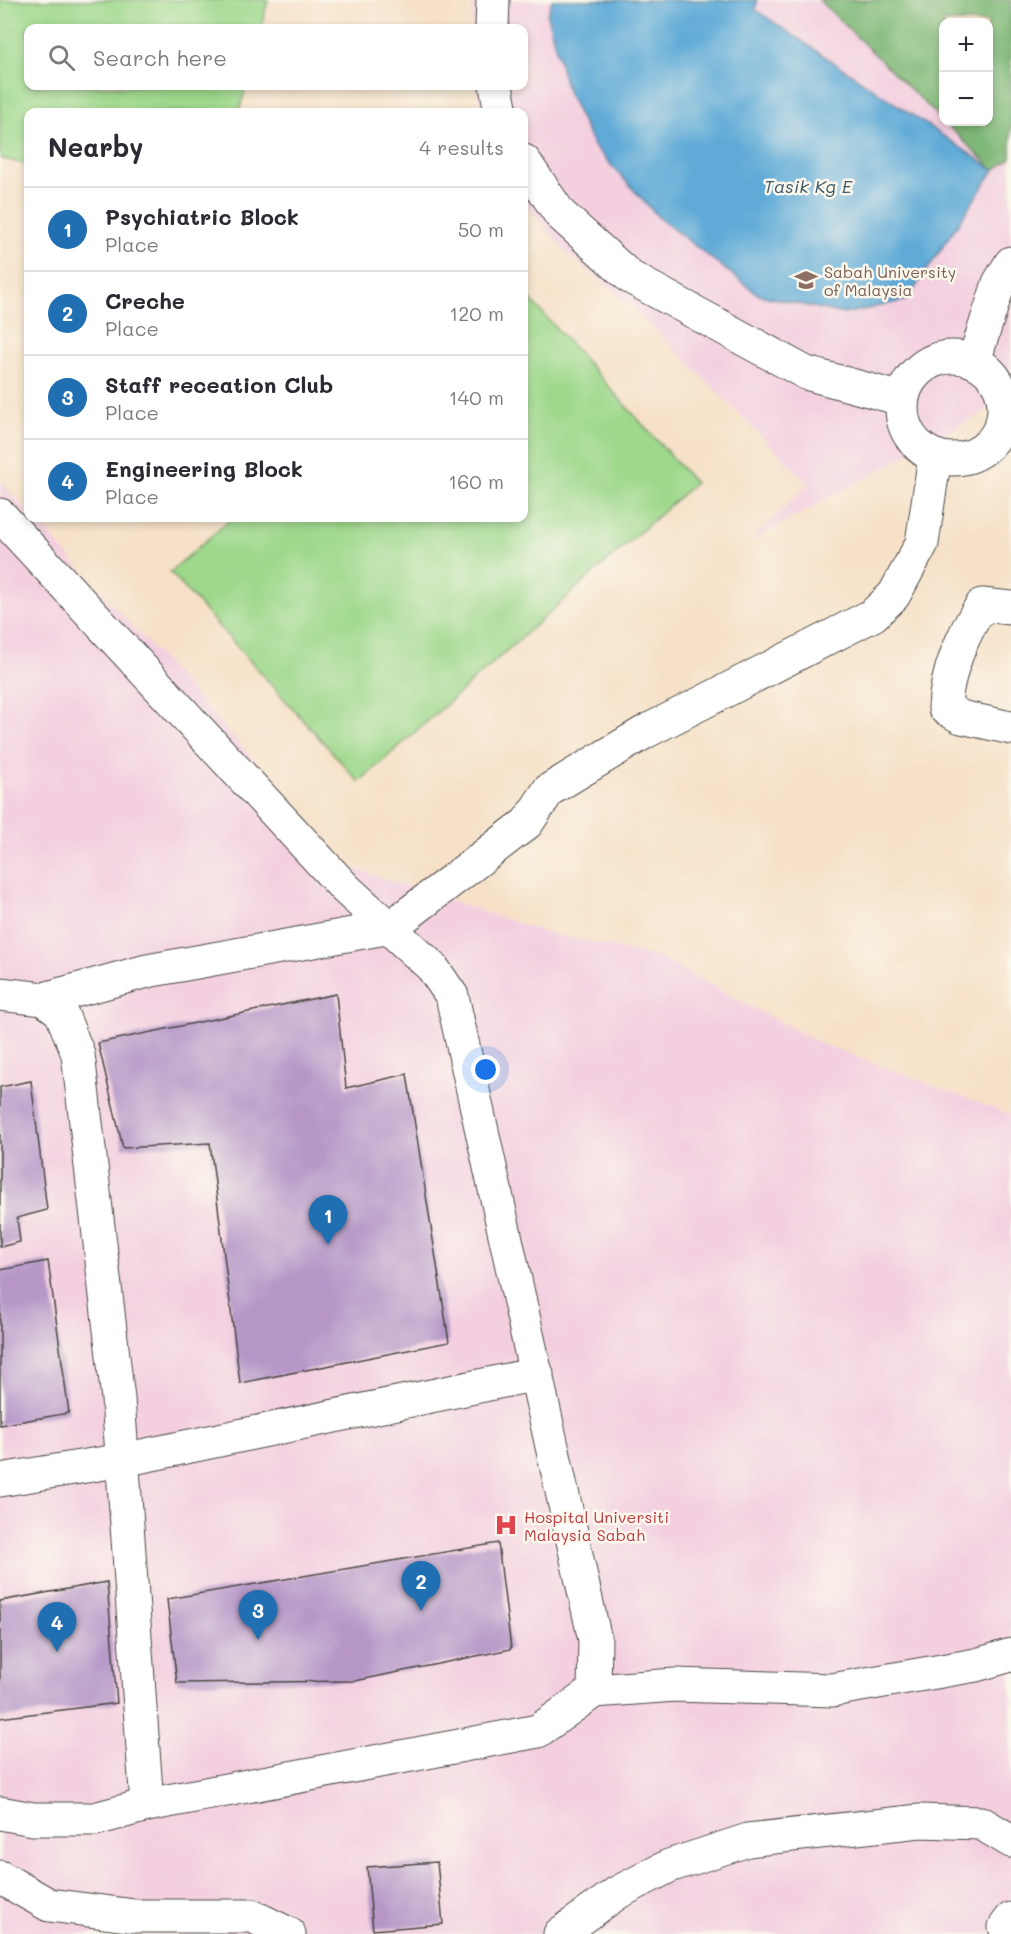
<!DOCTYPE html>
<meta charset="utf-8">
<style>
:root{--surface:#fff;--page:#f2f2f3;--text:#2b2b33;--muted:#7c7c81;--line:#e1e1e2;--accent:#1f6fb2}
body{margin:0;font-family:Mali,sans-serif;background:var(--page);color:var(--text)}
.controls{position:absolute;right:18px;top:18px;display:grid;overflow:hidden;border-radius:12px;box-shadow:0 3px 9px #0003}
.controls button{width:54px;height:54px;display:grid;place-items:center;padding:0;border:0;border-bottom:2px solid var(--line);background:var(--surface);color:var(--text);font:30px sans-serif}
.you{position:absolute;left:486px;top:1070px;width:21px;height:21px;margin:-15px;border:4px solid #fff;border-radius:50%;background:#1a73e8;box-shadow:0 0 0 9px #1a73e833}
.badge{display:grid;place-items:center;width:39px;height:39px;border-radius:50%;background:var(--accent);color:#fff;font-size:20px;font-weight:700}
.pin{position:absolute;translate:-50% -50px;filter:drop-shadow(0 2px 3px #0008)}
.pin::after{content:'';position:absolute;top:32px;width:21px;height:18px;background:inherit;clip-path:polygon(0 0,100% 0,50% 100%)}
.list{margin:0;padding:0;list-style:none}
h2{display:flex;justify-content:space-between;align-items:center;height:78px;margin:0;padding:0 24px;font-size:26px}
h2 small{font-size:20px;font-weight:400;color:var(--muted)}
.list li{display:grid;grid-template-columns:39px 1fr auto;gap:18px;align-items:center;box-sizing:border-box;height:84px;padding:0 24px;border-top:2px solid var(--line)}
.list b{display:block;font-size:22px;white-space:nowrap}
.list p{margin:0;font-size:20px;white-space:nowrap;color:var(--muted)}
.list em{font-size:20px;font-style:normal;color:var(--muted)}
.icon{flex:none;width:33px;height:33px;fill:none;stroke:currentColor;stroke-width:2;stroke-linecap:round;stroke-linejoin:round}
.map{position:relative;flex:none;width:1011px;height:1934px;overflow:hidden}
.search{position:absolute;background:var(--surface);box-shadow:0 3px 9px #0003;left:24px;top:24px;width:504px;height:66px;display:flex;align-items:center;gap:15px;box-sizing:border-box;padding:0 21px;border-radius:12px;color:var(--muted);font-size:22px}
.panel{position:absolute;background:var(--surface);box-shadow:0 3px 9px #0003;left:24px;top:108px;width:504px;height:414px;border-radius:12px}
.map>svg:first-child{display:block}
</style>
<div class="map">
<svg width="1011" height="1934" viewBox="0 0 1011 1934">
<rect width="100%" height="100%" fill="#fbf7ec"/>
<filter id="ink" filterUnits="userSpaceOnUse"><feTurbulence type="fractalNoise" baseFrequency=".0167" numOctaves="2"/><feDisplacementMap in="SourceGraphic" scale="12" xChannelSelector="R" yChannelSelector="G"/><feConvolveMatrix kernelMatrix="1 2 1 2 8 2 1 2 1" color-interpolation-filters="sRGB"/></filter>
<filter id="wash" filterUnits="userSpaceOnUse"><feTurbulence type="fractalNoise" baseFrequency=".008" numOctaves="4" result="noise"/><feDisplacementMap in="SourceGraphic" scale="24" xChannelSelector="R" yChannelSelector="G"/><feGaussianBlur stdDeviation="1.35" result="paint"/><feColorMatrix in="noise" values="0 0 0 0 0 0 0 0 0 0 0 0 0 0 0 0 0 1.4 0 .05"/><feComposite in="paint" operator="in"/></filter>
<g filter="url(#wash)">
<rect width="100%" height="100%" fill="#f6e1c8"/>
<g fill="#f3cfe0" fill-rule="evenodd">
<path d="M473,0H1011V397L748,543L809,484L631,306L569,255L525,204L524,112H482L477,86H524V28H472ZM944,22H988V122H944Z"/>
<path d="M0,481L28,512V518H34L352,868L547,933L657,957L822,1044L1011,1115V1934H0Z"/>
</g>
<g fill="#9dd88b" stroke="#64825b" stroke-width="1.5">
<path d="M0,0H268L261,28H28V86H246L239,112H28V165L0,158Z"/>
<path d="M524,292L695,483L359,782L170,572L232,518H524Z"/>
</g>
<path fill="#7eb877" stroke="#547251" stroke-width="1.5" d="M819,0H1011V158L994,170L944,122H988V22H944L943,121Z"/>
<path fill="#5faad7" stroke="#456a81" stroke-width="1.5" d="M552,0H757L756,10L994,170L907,300L844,314L759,295L660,219L594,146L567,91L547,15Z"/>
<g id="blocks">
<g fill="#b697c8">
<path d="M336,994L346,1088L407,1074L449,1342L240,1383L210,1143L123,1148L98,1043Z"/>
<path d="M31,1081L47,1210L17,1218L20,1242L0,1247V1087Z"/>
<path d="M48,1261L69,1413L0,1425V1270Z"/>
<path d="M498,1543L511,1649L355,1681L177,1683L167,1599Z"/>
<path d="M107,1582L117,1703L0,1718V1601Z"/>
<path d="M437,1862L443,1924L373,1930L367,1867Z"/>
</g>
</g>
</g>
<g filter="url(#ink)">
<use href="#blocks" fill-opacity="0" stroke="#494643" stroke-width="1.5"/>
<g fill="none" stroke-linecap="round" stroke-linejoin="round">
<g stroke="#494643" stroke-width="35">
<g id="minor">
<path d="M492,28L493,0"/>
<path d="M496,86L501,112"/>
<path d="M524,161L560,214L630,277L806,373L902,399"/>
<circle cx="953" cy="408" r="51"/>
<path d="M974,361L999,283L1011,263"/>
<path d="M0,515L346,889L432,967L452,996L595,1640L594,1691"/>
<path d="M1011,608L982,605C963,633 946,674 945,708L961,717L1011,728"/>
<path d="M0,994L44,999L61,1012L78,1054L118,1399L147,1805"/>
<path d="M44,999L147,971L391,927L527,823L549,790L645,732L873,615L894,595L922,543L935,456"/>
<path d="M0,1480L123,1460L537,1374"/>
<path d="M0,1813L33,1819H95L147,1805L538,1731L594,1691L675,1685L832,1690L976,1665L1011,1655"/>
<path d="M0,1877L49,1905L135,1916H252L289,1934"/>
<path d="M1005,1927L1011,1919"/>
<path d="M560,1934L617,1893L669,1866L748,1840L920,1821L981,1823L1011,1841"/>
</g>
</g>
<use href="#minor" stroke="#fff" stroke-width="33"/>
</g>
</g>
<defs>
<g id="university-bare" transform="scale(1.8)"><path d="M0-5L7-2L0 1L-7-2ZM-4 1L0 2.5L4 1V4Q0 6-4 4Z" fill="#8d6e63" stroke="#fbf7ec" stroke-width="2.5" paint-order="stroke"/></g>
<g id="hospital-bare" transform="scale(1.8)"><path d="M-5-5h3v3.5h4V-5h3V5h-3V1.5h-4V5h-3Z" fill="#e0444e" stroke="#fbf7ec" stroke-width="2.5" paint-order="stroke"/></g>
</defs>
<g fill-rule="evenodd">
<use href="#university-bare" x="806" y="280"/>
<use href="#hospital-bare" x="506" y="1525"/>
</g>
<g text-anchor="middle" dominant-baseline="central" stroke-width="5" stroke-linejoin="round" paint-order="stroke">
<g font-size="16" fill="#785e54" stroke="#fbf7ec" text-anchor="start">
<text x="824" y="271">Sabah University<tspan x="824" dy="18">of Malaysia</tspan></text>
</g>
<g font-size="16" fill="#be3a42" stroke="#fbf7ec" text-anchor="start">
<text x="524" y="1516">Hospital Universiti<tspan x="524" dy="18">Malaysia Sabah</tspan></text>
</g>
<g font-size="18" font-style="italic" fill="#3d5767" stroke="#fbf7ec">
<text x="808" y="186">Tasik Kg E</text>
</g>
</g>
</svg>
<div class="controls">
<button>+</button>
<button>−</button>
</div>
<div class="you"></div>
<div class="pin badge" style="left:328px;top:1245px">1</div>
<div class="pin badge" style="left:421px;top:1611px">2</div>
<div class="pin badge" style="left:258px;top:1640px">3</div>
<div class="pin badge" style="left:57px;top:1652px">4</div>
<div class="search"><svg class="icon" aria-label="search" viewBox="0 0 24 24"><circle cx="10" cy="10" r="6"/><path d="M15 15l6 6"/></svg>Search here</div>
<section class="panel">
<h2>Nearby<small>4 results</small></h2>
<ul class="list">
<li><span class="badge">1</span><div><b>Psychiatric Block</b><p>Place</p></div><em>50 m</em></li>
<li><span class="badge">2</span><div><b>Creche</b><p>Place</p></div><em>120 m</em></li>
<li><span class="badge">3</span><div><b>Staff receation Club</b><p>Place</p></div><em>140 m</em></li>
<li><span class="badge">4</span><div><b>Engineering Block</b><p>Place</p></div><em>160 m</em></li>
</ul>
</section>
</div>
